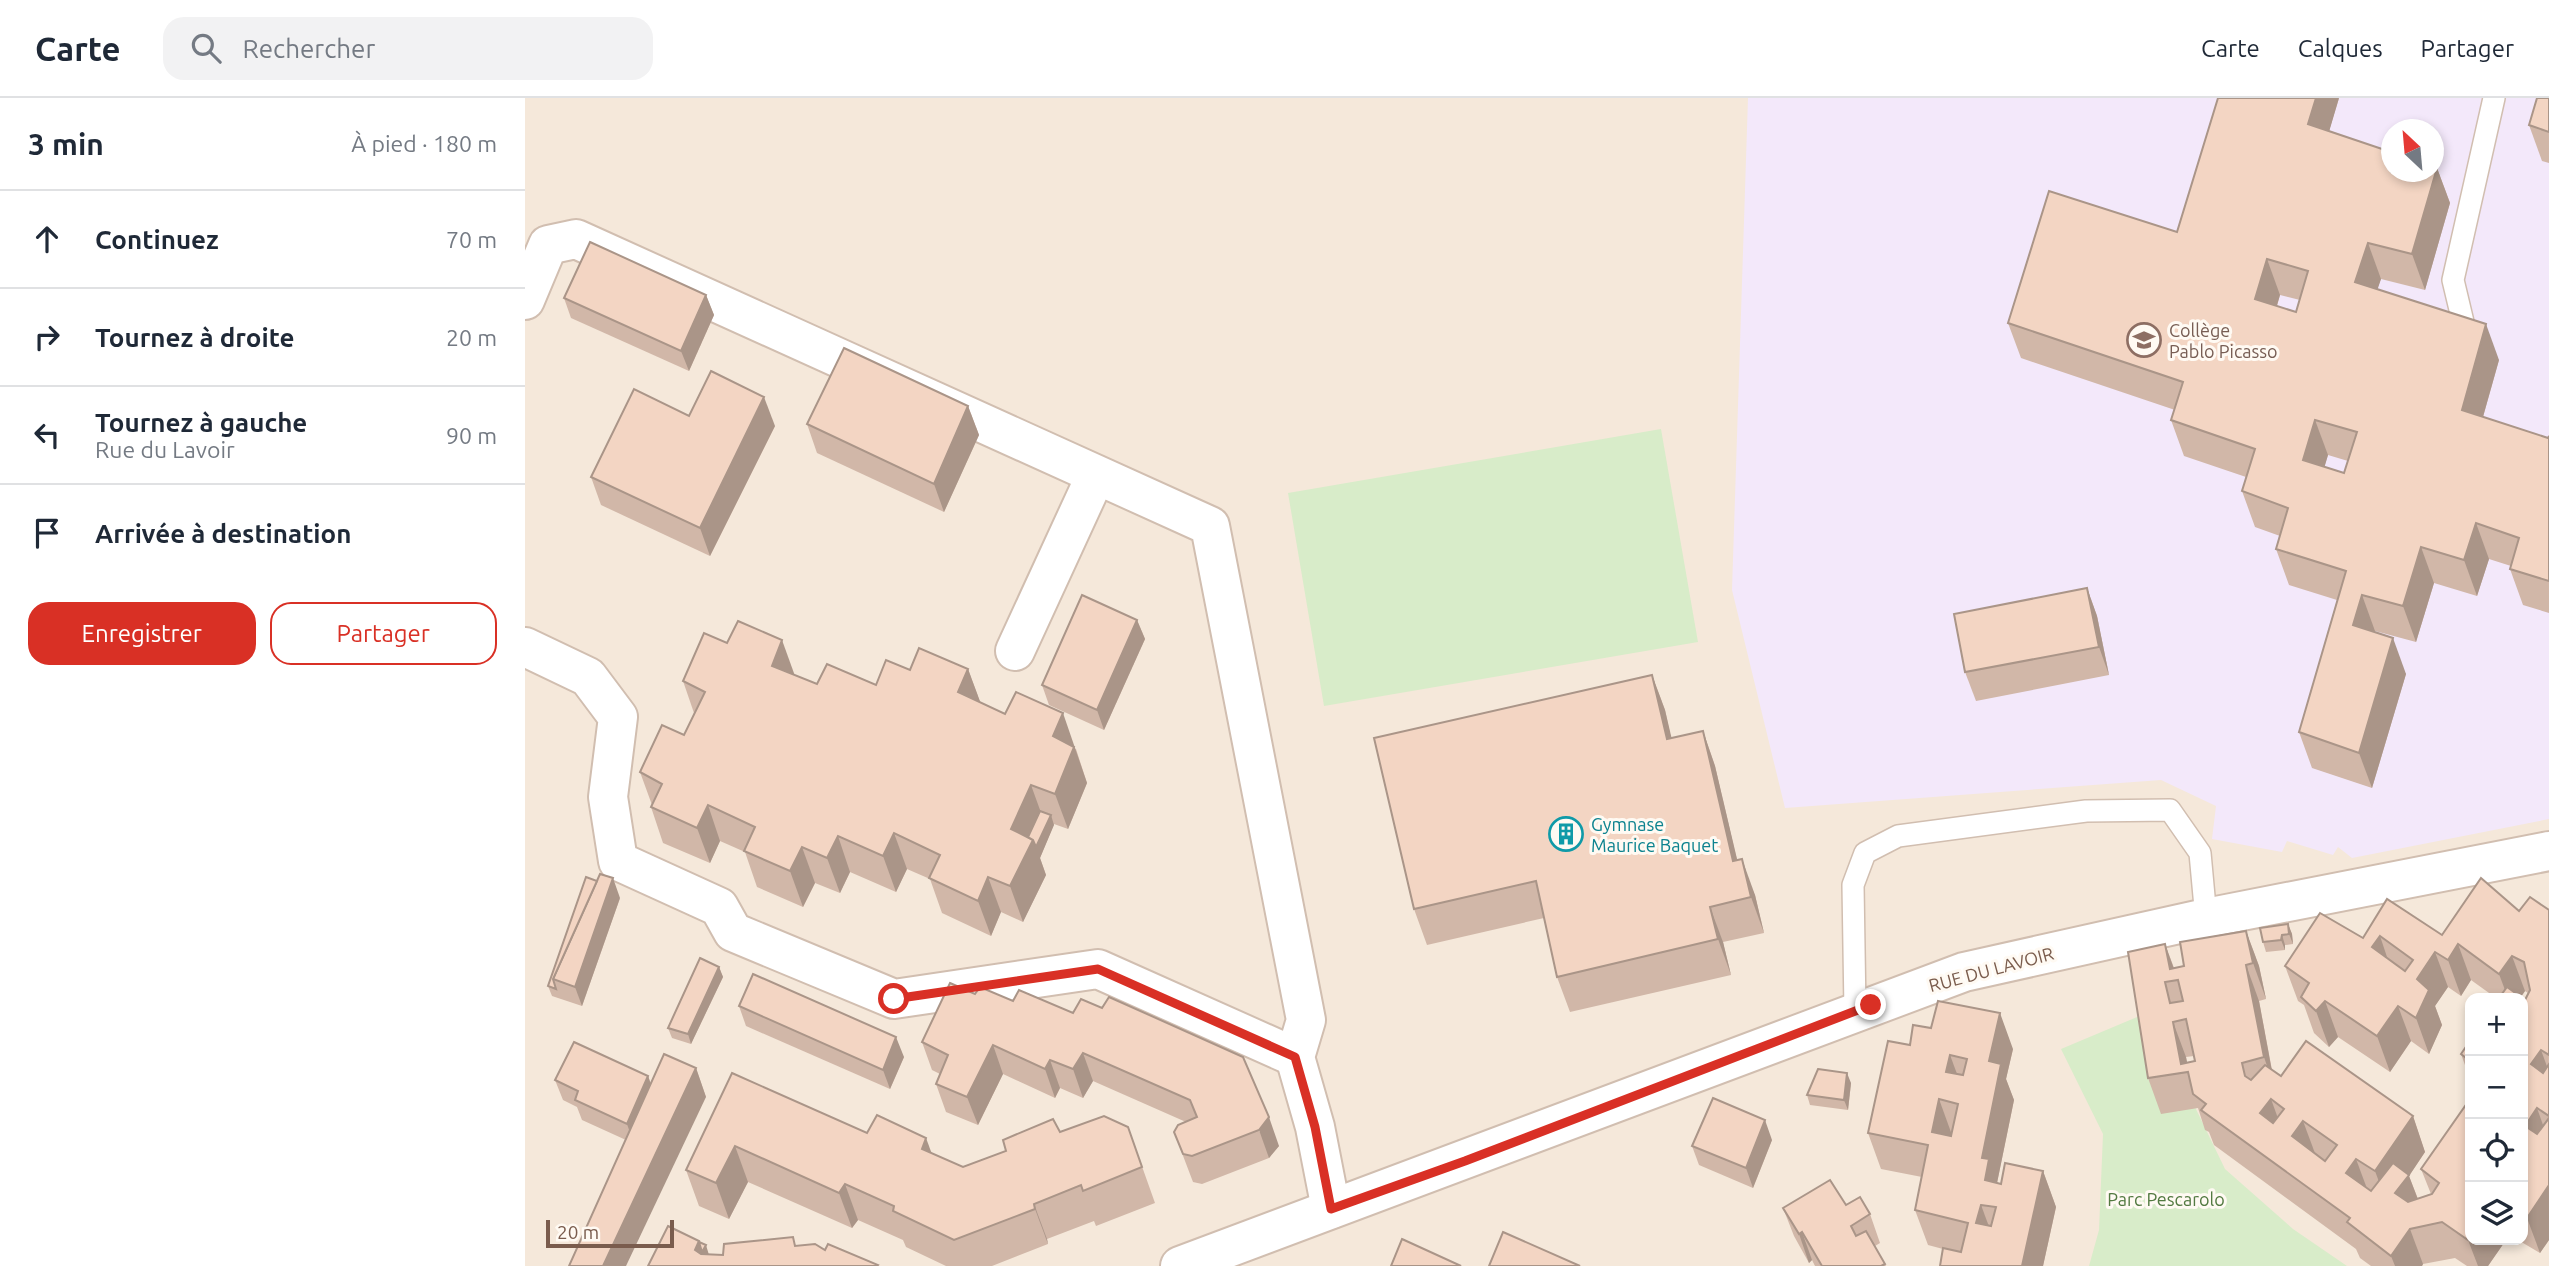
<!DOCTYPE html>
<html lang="fr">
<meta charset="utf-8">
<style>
:root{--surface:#fff;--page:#f2f2f3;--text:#1f2937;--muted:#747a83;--line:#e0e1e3;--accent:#d93025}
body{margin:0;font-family:Ubuntu,sans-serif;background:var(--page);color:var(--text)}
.controls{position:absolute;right:21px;bottom:21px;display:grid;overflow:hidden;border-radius:14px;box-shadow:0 4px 10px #0003}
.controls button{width:63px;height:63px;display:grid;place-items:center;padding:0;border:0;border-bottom:2px solid var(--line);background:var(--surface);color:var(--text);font:35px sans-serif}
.compass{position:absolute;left:1856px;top:21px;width:63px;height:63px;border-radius:50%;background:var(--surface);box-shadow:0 4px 10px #0003;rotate:334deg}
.scale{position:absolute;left:21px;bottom:18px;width:128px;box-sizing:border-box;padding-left:7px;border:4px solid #7a5c4d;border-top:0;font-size:19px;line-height:24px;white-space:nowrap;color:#7a5c4d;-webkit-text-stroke:5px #fffaf3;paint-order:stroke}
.stop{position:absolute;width:21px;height:21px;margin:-16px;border:5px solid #d93025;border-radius:50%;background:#fff}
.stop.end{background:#d93025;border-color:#fff;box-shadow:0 2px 7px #0008}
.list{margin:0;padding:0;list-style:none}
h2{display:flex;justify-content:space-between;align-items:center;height:91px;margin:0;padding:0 28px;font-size:30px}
h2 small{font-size:23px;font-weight:400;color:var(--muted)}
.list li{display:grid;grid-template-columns:46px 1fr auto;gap:21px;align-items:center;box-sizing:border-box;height:98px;padding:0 28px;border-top:2px solid var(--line)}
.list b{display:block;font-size:26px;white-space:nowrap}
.list p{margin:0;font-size:23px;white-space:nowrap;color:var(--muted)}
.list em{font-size:23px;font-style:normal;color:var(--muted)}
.actions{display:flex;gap:14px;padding:21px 28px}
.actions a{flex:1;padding:16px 0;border:2px solid var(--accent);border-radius:21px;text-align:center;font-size:24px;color:var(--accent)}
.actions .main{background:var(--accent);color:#fff}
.icon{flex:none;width:38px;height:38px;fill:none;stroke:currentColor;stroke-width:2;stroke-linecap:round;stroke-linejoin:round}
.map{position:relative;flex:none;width:2024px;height:1168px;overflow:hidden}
header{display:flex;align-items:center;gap:42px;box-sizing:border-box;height:98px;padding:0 35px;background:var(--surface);border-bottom:2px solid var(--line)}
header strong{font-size:33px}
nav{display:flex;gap:38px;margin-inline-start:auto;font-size:24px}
.search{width:490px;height:63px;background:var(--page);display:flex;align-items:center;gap:18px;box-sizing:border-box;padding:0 24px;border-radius:21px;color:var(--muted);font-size:26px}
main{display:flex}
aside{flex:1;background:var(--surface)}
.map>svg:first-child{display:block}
</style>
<header>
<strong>Carte</strong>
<div class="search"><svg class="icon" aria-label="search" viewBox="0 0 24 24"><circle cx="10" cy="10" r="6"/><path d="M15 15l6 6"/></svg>Rechercher</div>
<nav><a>Carte</a><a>Calques</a><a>Partager</a></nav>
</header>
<main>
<aside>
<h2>3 min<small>À pied · 180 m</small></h2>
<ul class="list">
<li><svg class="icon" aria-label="ahead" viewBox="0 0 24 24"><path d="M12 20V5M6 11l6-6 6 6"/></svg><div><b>Continuez</b></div><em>70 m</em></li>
<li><svg class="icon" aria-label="right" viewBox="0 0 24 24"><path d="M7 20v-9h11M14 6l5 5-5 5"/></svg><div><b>Tournez à droite</b></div><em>20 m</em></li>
<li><svg class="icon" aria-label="left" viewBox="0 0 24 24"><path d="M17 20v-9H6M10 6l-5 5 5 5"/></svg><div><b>Tournez à gauche</b><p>Rue du Lavoir</p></div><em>90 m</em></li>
<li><svg class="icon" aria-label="arrive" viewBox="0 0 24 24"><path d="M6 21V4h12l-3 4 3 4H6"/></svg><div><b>Arrivée à destination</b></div></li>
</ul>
<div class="actions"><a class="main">Enregistrer</a><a>Partager</a></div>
</aside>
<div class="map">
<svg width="2024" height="1168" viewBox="0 0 2024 1168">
<rect width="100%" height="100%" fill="#fdf6ec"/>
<path fill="#f5e8da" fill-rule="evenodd" d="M0,0H2024V1168H0ZM1867,32H1909V74H1867ZM1945,900H1998V1142H1945Z"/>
<path fill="#f3e8fa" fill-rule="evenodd" d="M1223,0H2024V721L1827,760L1813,749L1808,757L1762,743L1757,754L1687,741L1691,708L1636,682L1260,710L1207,492ZM1867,32H1909V74H1867Z"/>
<g fill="#d8ecc9">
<path d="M1136,331L1173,544L799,608L763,395Z"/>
<path d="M1624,914L1700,1071L1768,1131L1822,1168H1564L1574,1132L1578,1036L1536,951Z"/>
</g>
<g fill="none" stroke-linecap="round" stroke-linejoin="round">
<g stroke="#d1beb0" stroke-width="24">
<g id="lane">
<path d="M1943,245L1928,182L1969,0"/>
<path d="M1330,913L1328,787L1340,755L1373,738L1561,713L1645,712L1675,755L1681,820"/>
</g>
</g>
<g stroke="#d1beb0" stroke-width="42">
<g id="street">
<path d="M0,202L23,147L51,141L685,428L781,922L770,959L790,1029L806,1111"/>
<path d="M0,549L63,579L93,619L83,699L93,763L194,809L208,834L369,901L573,871L770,959"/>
<path d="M490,553L571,377"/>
<path d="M655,1168L1439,874L1681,820L2024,753"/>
</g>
</g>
<use href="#lane" stroke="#fff" stroke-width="21"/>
<use href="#street" stroke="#fff" stroke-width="38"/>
</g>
<g fill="#d1b7a8" fill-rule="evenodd">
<path d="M1814,0L1804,33L1912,70L1925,105L1900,192L1856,181L1852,191L1974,262L1958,319L2023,340L2024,338V515L1998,507L1985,471L1986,468L1964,461L1952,498L1909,485L1891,544L1850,533L1849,534L1881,576L1847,690L1787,670L1774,634L1812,502L1764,487L1751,451L1755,438L1730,429L1717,393L1721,379L1659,358L1646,322L1650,312L1496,260L1483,225L1652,134ZM1755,197L1775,202L1771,214L1752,208ZM1803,357L1823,363L1819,375L1799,369Z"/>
<path d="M2024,0V65L2017,63L2004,27Z"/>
<path d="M181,197L189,217L164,273L46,220L39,200Z"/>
<path d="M443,308L454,337L419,414L292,355L282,326Z"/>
<path d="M164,318L250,328L185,458L76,407L66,379Z"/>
<path d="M1562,490L1572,518L1584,577L1451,603L1440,574Z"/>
<path d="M612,522L620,541L579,632L524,607L517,587Z"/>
<path d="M443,571L455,604L551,651L562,685L543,731L529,726L515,760L521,777L498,824L476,814L466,838L417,815L405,781L382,771L371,794L325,774L315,795L290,785L278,809L232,789L220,754L195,743L185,765L138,745L126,709L127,707L115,674L159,637L169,615L158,583L270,577L292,586L351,587L385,572Z"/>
<path d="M1127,577L1140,612L1146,640L1178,633L1190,668L1212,762L1230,797L1239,835L1198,844L1206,877L1045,914L1032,879L1019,820L902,847L889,811Z"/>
<path d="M95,800L57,908L27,898L23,888Z"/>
<path d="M1862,801L1917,837L1994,813L2024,812V1142L2015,1155L1993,1142H1998V900H1971L1946,882L1936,898L1923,889L1910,908L1917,927L1904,956L1886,943L1865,974L1813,939L1804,949L1789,935L1779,907L1773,903L1760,868L1838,840ZM2000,893L2003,895L2000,902L1996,899Z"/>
<path d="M1763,826L1767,836L1768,846L1760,847V852L1741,854L1738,844Z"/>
<path d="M1721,833L1734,868L1741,901L1734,903L1747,972L1756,978L1888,1018L1900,1054L1884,1078L1893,1101L1906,1096L1896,1071L1945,1001V1142H1981L1963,1168H1942L1930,1160L1898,1166L1897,1168H1846L1835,1160L1831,1151L1689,1047L1684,1034L1680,1032L1673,1010L1636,1016L1623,980L1640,846L1649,870L1659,868ZM1669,958L1670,963L1662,965L1661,959Z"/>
<path d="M194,869L198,879L166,946L147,940L143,930Z"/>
<path d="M450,896L548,915L556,901L754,1048L744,1060L677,1086L668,1084L649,1034L661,1024L568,983L558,1000L535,990L530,1000L478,976L453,1027L421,1014L411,986L415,976L407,972L397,944Z"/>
<path d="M214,908L379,959L365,991L221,928Z"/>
<path d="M1945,943V981L1936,956Z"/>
<path d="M1385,947L1488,951L1481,981L1489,1002L1472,1085L1476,1086L1518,1073L1531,1109L1518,1168H1415L1418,1151L1403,1147L1390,1112L1397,1079L1356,1071L1343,1035Z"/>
<path d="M171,970L181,999L101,1042L57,1022L52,1009L38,1002L30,982L123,978L126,986Z"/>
<path d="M207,975L342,1035L407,1055L438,1069L535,1034L603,1029L630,1105L571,1128L569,1123L522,1141L523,1146L467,1168H421L381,1149L378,1142L333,1122L327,1130L223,1084L204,1121L174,1108L161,1072Z"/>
<path d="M1326,985L1323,1012L1285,1007L1282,997Z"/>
<path d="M1247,1042L1228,1090L1174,1067L1167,1048Z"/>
<path d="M1321,1107L1345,1116L1355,1145L1350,1148L1361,1168H1290L1287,1162L1284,1165L1269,1138L1258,1110Z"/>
</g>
<g fill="#aa9588">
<path d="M1791,0H1814L1796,61L1783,26Z"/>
<path d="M1912,70L1925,105L1900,192L1887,156Z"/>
<path d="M1843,145L1856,181L1843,220L1830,184Z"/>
<path d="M1742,161L1755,197L1743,237L1730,201Z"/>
<path d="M181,197L189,217L164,273L156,253Z"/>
<path d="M1961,226L1974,262L1950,347L1937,312Z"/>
<path d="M239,299L250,328L185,458L175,430Z"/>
<path d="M443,308L454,337L419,414L409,386Z"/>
<path d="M1790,322L1803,357L1791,398L1778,362Z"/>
<path d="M1951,425L1964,461L1952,498L1939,462Z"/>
<path d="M1896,449L1909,485L1891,544L1878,508Z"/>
<path d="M1562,490L1572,518L1584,577L1574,549Z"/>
<path d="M1837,497L1850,533L1841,563L1828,527Z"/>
<path d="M612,522L620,541L579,632L572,612Z"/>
<path d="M1868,540L1881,576L1847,690L1834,655Z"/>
<path d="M257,542L270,578L247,568Z"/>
<path d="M443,571L456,606L433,594Z"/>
<path d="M1127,577L1140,612L1155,676L1142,641Z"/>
<path d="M538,615L562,685L543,731L530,696L528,638Z"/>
<path d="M1178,633L1190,668L1221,799L1208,763Z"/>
<path d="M506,687L519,723L526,717L529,727L515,760L521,777L498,824L485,788L486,731Z"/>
<path d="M183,707L195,743L185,765L172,730Z"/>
<path d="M369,735L382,771L371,794L358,758Z"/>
<path d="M313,738L325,774L315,795L302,760Z"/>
<path d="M277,749L290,785L278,809L265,773Z"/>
<path d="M1217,761L1230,797L1239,835L1226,799Z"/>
<path d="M463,779L476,814L466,838L453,803Z"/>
<path d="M88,780L95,800L57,908L50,889Z"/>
<path d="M1185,809L1198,844L1206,877L1193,841Z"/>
<path d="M1763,826L1767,836L1768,846L1764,836Z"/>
<path d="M1721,833L1734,868L1741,901L1728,865Z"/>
<path d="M1757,837L1760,847V852L1756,842Z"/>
<path d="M1855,838L1867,874L1847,849Z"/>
<path d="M1640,846L1653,882L1645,871Z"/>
<path d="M1933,846L1946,882L1936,898L1923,862Z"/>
<path d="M1910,854L1923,889L1910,908L1917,927L1904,956L1891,920L1892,881Z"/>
<path d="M1987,858L2000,893L1995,900H1983L1974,876Z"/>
<path d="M1721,867L1734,903L1751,995L1739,959Z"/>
<path d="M194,869L198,879L166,946L163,936Z"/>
<path d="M1800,903L1813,939L1804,949L1791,913Z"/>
<path d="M1873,908L1886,943L1865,974L1852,938Z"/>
<path d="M1475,915L1488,951L1481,981L1489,1002L1472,1085L1460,1082L1457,1060L1464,963Z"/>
<path d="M1648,924L1661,959L1666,984L1663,974L1656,966Z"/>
<path d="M371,939L379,959L365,991L358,972Z"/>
<path d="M468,947L478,976L453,1027L442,999Z"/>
<path d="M2016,952L2024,974V994L2006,966Z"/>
<path d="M558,955L568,983L558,1000L548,971Z"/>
<path d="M1425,957L1438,992L1421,974Z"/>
<path d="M525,962L535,990L530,1000L520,971Z"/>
<path d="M171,970L181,999L101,1168H78Z"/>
<path d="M1322,975L1326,985L1323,1012L1319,1002Z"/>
<path d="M123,978L130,998L109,1046L102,1026Z"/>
<path d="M1414,1001L1427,1037L1420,1069L1407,1034Z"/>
<path d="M1746,1001L1759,1037L1735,1015Z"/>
<path d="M2012,1010L2024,1044L2000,1028Z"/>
<path d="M1888,1018L1900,1054L1884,1078L1897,1112L1863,1108L1850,1073Z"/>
<path d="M744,1019L754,1048L744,1060L734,1032Z"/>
<path d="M1240,1022L1247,1042L1228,1090L1221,1070Z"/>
<path d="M1778,1023L1791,1058L1767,1038Z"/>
<path d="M401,1040L414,1075L397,1051Z"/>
<path d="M210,1048L223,1084L204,1121L191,1085Z"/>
<path d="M1831,1061L1844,1096L1821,1075Z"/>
<path d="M1518,1073L1531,1109L1518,1168H1497Z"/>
<path d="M320,1086L333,1122L327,1130L314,1095Z"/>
<path d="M2024,1087V1142L2015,1155L2002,1120Z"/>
<path d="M509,1106L522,1141L523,1146L510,1111Z"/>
<path d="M1456,1107L1469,1142L1451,1125Z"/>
<path d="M1885,1131L1898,1166L1897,1168H1870L1866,1158Z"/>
<path d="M1277,1134L1287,1162L1284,1165L1274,1136Z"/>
<path d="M1945,1139V1142H1981L1963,1168H1953L1943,1142Z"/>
<path d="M174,1143L181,1147L184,1157L183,1168L170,1152Z"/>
</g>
<g fill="#f3d5c3" stroke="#aa9588" stroke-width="2" fill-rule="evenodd">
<path d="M1693,0H1791L1783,26L1866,54V74H1908V68L1912,70L1887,156L1843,145L1830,184L1961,226L1937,312L2023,340L2024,338V483L1985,471L1994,440L1951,425L1939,462L1896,449L1878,508L1837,497L1828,527L1868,540L1834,655L1774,634L1821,473L1751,451L1763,410L1717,393L1730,351L1646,322L1658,284L1483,225L1524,93L1652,134ZM1742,161L1783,173L1771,214L1730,201ZM1790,322L1832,334L1819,375L1778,362Z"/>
<path d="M2012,0H2024V34L2004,27Z"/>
<path d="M65,144L181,197L156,253L39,200Z"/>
<path d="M319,250L443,308L409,386L282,326Z"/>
<path d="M186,273L239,299L175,430L66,379L109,291L164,318Z"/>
<path d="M1562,490L1574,549L1440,574L1429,516Z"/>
<path d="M557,497L612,522L572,612L517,587Z"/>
<path d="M213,523L257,542L247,568L292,586L302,566L351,587L361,562L385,572L394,550L443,571L433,594L480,616L491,594L538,615L528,638L549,649L530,696L506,687L486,731L508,742L485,788L463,779L453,803L404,780L415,757L369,735L358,758L313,738L302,760L277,749L265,773L219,753L230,729L183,707L172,730L126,709L137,686L115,674L137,627L159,637L180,594L158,583L179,535L202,545Z"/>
<path d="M1127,577L1142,641L1178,633L1208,763L1217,761L1226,799L1185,809L1193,841L1032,879L1011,783L889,811L849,640Z"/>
<path d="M515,713L526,717L511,749L508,742L503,739Z"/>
<path d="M75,776L88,780L50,889L28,881Z"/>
<path d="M61,779L72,783L28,881L31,891L23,888Z"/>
<path d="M1956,780L1994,813L2005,799L2024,812V957L2016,952L2006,966L2018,975L2024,966V1018L2012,1010L2000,1028L2012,1036L2024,1020V1087L2002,1120L1998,1117V1061L2000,1058L1998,1055V900H1974L1982,889L2000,902L2005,892L1999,864L1987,858L1974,876L1933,846L1923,862L1910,854L1892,881L1904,892L1891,920L1873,908L1852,938L1800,903L1791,913L1776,899L1784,885L1760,868L1795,815L1838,840L1862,801L1917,837ZM1855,838L1888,862L1880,873L1847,849Z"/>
<path d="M1763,826L1764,836L1757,837L1756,842L1738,844L1735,830Z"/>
<path d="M1721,833L1728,865L1721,867L1739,959L1717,965L1720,978L1726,982L1740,967L1756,978L1781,943L1888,1018L1850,1073L1831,1061L1821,1075L1846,1093L1868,1065L1884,1077L1870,1095L1883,1104L1907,1096L1914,1085L1896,1071L1945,1001V1139L1943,1142L1917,1124L1885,1131L1866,1158L1822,1124L1825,1120L1676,1012L1681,1006L1668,996L1663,974L1623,980L1603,854L1640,846L1645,871L1659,868L1655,844ZM1653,882L1658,903L1645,905L1640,884ZM1661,921L1670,963L1656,966L1648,924ZM1746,1001L1759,1011L1748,1025L1735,1015ZM1778,1023L1812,1047L1800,1063L1767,1038Z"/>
<path d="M175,860L194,869L163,936L143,930Z"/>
<path d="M228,876L371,939L358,972L214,908Z"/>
<path d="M425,885L450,896L455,889L488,903L494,892L548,915L556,901L577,910L584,899L718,959L744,1019L734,1032L667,1058L658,1056L649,1034L653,1027L672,1019L665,1002L558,955L548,971L525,962L520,971L468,947L442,999L411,986L423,957L397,944Z"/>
<path d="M1413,903L1475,915L1464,963L1476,966L1457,1060L1464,1061L1460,1082L1476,1086L1480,1065L1518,1073L1497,1168H1415L1418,1150L1436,1154L1443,1125L1390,1112L1403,1047L1343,1035L1363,943L1385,947L1388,927L1406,930ZM1425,957L1442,961L1438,977L1421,974ZM1414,1001L1433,1006L1426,1038L1407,1034ZM1456,1107L1471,1109L1466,1128L1451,1125Z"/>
<path d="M1945,943V963L1936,956Z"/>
<path d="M49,944L123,978L102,1026L50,1002L53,993L30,982Z"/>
<path d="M139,956L171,970L78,1168H44Z"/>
<path d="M1293,971L1322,975L1319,1002L1282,997Z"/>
<path d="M207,975L342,1035L352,1017L401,1040L397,1051L438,1069L481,1053L478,1042L528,1021L535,1034L579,1018L603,1029L617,1069L558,1093L556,1087L509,1106L510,1111L429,1142L368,1113L369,1108L320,1086L314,1095L210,1048L191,1085L161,1072Z"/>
<path d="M1188,1000L1240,1022L1221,1070L1167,1048Z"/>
<path d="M1305,1082L1321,1107L1335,1099L1345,1116L1326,1128L1331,1138L1341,1133L1360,1166L1356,1168H1297L1277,1134L1274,1136L1258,1110Z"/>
<path d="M143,1128L174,1143L170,1152L176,1156L198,1157L199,1146L268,1139L270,1148L290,1146L300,1152L303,1146L353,1167L352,1168H123Z"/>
<path d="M978,1134L1055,1168H964Z"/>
<path d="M877,1141L936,1168H866Z"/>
<path d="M174,1144L181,1147L177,1154Z"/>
</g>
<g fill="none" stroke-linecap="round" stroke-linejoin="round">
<path stroke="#d93025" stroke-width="9" d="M369,901L573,871L770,959L790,1029L806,1111L940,1063L1346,907"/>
</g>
<defs>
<g id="school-ring" transform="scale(1.75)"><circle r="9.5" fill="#fffaf3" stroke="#8d6e63" stroke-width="1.5"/><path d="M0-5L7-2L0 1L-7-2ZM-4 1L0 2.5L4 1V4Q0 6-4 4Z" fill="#8d6e63"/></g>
<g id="building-ring" transform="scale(1.75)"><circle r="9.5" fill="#fffaf3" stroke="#0f9aa8" stroke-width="1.5"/><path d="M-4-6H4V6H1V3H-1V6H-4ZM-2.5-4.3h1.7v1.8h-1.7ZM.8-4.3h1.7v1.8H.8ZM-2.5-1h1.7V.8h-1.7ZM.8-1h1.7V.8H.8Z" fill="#0f9aa8"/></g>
</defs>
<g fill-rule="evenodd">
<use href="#school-ring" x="1619" y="242"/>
<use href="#building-ring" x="1041" y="736"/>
</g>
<g text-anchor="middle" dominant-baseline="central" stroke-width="6" stroke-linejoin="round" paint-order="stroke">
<g font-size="18" fill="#785e54" stroke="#fffaf3" text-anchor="start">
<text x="1644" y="232">Collège<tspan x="1644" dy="21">Pablo Picasso</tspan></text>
</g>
<g font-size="18" fill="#0d838f" stroke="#fffaf3" text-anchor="start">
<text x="1066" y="726">Gymnase<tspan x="1066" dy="21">Maurice Baquet</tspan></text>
</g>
<g font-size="18" fill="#7a5c4d" stroke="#fffaf3">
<text transform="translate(1466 871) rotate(-15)">RUE DU LAVOIR</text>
</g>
<g font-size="18" fill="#537a41" stroke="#fffaf3">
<text x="1641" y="1101">Parc Pescarolo</text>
</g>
</g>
</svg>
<div class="controls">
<button>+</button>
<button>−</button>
<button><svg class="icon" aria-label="locate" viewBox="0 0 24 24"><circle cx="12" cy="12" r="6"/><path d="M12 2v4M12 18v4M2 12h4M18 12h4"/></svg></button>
<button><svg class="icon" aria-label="layers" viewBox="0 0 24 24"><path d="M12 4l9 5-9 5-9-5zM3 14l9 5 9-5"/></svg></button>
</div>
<svg class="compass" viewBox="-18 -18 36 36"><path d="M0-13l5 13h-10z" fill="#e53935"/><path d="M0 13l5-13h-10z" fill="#747a83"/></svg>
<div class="scale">20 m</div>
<div class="stop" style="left:369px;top:901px"></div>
<div class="stop end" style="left:1346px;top:907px"></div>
</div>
</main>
